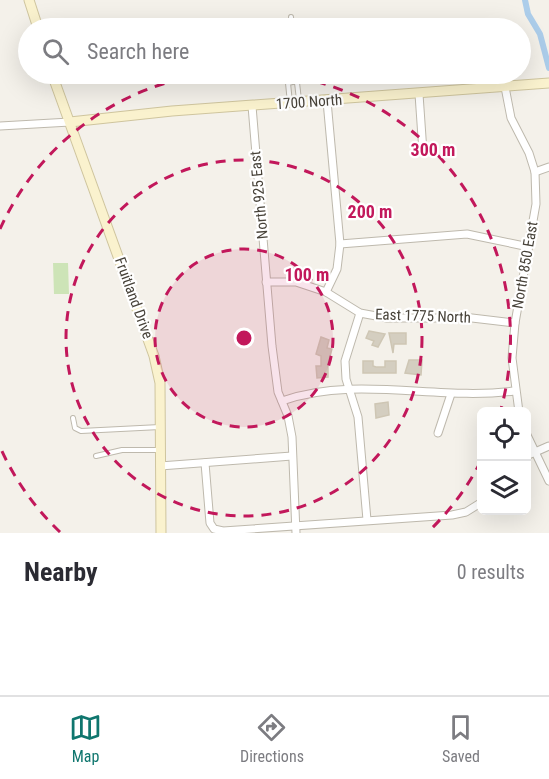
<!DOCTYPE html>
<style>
:root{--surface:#fff;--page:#f7f7f7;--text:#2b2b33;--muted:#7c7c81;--line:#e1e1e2;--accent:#0f766e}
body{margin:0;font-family:"Roboto Condensed",sans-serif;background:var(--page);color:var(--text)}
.controls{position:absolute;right:18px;bottom:18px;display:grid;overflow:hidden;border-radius:9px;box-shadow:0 6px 24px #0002}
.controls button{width:54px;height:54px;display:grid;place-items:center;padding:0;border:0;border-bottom:2px solid var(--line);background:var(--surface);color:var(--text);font:30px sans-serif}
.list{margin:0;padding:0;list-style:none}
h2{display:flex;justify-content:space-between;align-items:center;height:78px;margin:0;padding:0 24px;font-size:26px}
h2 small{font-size:20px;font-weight:400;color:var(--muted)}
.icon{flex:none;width:33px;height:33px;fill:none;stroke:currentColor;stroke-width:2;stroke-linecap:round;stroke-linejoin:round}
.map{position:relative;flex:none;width:549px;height:533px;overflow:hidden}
.search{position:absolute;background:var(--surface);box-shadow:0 6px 24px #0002;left:18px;right:18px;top:18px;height:66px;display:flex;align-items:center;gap:15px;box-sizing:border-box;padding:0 21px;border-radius:33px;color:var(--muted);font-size:22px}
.sheet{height:162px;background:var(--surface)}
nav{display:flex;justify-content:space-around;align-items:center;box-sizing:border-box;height:84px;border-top:2px solid var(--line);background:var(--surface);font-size:16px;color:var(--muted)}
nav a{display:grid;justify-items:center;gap:3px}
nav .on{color:var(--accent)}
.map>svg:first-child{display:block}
</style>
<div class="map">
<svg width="549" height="533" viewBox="0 0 549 533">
<rect width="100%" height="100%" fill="#f4f1ea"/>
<path fill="#cde4b7" d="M53,263H68L69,294H54Z"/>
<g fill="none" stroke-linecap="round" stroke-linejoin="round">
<path stroke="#accdea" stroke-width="6" d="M525,0L528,14L540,34L549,68"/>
</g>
<g fill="#d4cec0" stroke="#cec6b4" stroke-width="1.5">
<path d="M369,331L385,334L378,347L372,345L374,341L366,338Z"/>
<path d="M389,333H406V344H394L393,353Z"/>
<path d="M321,337L329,340L327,348L332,349L328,363V377L317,378L316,366H321V356L316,354Z"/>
<path d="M409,360H422L421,375L405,373Z"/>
<path d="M363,361H373V366L376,367H385V361H396V373H363Z"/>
<path d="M388,402L389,415L376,418L375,404Z"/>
</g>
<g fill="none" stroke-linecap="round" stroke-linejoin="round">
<g stroke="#beb9ad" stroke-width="6">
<g id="lane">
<path d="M291,17L292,28"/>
<path d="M296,74L299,100"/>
<path d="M290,103L288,83L297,81"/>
<path d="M73,418L75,428L81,431L160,427"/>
<path d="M96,456L122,450H160"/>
</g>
</g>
<g stroke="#beb9ad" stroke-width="9">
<g id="street">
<path d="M505,87L511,118L529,153L535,172L536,204L515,323L512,358L519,412"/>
<path d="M419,94L423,152"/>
<path d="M252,106L272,346L278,392L288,416L292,437L296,533"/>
<path d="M0,126L70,122"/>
<path d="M535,172L549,167"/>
<path d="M340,244L467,234L529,247"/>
<path d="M266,282H296L326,292L360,313L387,318H472L515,323"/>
<path d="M326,292L337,269L340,244L327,101"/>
<path d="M360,313L345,361L346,379L358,417L367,520"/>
<path d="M282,401C356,375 438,401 514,391"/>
<path d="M438,433L451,394"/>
<path d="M526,433L549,481"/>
<path d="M526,456L549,446"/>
<path d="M205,463L210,523L214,529L223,531L452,515L466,512L482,502"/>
<path d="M160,466L292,456"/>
</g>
</g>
<g stroke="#cfc59e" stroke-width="11">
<g id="secondary">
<path d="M29,0L38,28"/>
<path d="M52,74L154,356L160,383L161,533"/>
<path d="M70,122L172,111L549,83"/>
</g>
</g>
<use href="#lane" stroke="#fff" stroke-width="4"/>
<use href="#street" stroke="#fff" stroke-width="7"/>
<use href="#secondary" stroke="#faf2ce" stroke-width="9"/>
</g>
<circle cx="244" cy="338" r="89" fill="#c2185b" fill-opacity=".12"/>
<g fill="none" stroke="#c2185b" stroke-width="3" stroke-dasharray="10 8">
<circle cx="244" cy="338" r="89"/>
<circle cx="244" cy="338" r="178"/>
<path d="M481 461A267 267 0 0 1 428 532M60 532A267 267 0 0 1 0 447M0 229A267 267 0 0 1 207 74M281 74A267 267 0 0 1 501 409"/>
</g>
<g text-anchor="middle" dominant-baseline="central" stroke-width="4.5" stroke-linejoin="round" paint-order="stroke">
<g font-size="15" fill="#474239" stroke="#fff">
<text transform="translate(309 102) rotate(-4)">1700 North</text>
<text transform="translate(259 195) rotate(-95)">North 925 East</text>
<text transform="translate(525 265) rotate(-80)">North 850 East</text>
<text transform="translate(134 298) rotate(70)">Fruitland Drive</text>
<text transform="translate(423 316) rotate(2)">East 1775 North</text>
</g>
</g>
<circle cx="244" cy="338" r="9" fill="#c2185b" stroke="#fff" stroke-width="3"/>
<g font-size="18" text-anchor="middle" font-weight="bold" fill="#c2185b" stroke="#fff" stroke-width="4.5" stroke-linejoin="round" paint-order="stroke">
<text x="433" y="156">300 m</text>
<text x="370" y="218">200 m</text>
<text x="307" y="281">100 m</text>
</g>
</svg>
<div class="controls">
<button><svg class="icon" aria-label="locate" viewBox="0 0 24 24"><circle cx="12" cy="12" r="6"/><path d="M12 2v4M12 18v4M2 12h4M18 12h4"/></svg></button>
<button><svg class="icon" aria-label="layers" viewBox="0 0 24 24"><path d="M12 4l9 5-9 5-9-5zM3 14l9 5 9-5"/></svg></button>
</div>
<div class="search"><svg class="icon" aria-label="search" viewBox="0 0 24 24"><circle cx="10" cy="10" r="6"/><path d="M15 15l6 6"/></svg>Search here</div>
</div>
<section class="sheet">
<h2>Nearby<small>0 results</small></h2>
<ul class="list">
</ul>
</section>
<nav>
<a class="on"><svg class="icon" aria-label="map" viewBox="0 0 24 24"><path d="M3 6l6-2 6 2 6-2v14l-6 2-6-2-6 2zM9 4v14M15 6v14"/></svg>Map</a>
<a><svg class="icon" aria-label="directions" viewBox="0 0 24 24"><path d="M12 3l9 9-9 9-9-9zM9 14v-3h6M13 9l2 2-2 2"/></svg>Directions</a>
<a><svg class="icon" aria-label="saved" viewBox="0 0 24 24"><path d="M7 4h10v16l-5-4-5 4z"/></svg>Saved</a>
</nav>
